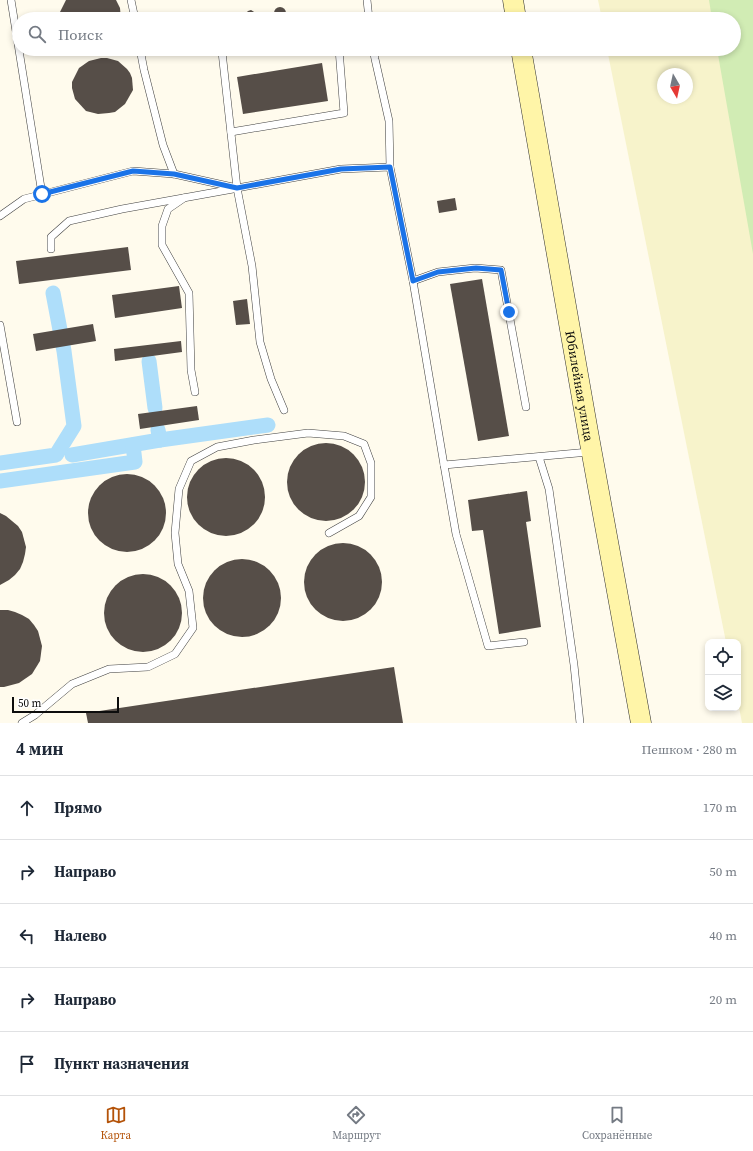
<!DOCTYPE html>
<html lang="ru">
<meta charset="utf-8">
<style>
:root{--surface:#fff;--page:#f6f6f7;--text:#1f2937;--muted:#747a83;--line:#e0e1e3;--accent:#b45309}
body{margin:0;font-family:"Source Serif 4",serif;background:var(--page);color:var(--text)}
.controls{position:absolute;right:12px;bottom:12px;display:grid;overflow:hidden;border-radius:8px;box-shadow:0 2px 6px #0003}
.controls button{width:36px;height:36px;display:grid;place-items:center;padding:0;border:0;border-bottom:1px solid var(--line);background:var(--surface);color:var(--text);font:20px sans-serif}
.compass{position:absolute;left:657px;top:68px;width:36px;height:36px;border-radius:50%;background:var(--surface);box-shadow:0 2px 6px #0003;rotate:171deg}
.scale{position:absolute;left:12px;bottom:10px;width:107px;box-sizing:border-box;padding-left:4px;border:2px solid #0d0d0d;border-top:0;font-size:11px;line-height:14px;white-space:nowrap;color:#0d0d0d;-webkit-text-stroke:3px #fff;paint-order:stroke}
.stop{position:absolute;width:12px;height:12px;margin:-9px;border:3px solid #1a73e8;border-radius:50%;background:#fff}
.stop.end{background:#1a73e8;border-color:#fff;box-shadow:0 1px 4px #0008}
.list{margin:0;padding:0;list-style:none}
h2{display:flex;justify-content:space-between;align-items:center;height:52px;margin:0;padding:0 16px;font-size:17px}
h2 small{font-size:13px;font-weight:400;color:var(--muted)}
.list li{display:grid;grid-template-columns:26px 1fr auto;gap:12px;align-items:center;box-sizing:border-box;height:64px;padding:0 16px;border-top:1px solid var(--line)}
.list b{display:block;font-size:15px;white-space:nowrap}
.list em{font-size:13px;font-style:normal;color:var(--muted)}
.icon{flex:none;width:22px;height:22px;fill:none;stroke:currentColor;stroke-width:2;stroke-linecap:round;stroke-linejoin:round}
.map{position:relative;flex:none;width:753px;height:723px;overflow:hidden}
.search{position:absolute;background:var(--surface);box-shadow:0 2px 6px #0003;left:12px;right:12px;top:12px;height:44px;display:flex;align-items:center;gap:10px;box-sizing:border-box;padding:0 14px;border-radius:22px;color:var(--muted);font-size:15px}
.sheet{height:372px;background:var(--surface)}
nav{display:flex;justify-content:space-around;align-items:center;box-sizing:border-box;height:56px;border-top:1px solid var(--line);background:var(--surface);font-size:11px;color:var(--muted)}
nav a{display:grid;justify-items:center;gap:2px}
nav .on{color:var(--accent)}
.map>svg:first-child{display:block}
</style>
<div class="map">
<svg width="753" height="723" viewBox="0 0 753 723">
<rect width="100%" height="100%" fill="#fffbed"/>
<path fill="#f7f3cb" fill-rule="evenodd" d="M598,0H753V723H742L738,702V642H726L607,49H734V19H602ZM663,74H687V98H663Z"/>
<path fill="#d1ecb4" d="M709,0H753V254L717,49H734V19H712Z"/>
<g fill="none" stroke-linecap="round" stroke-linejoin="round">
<g stroke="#aedefa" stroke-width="15">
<path d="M149,361L155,408"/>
<path d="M158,430L160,440L268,425"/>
<path d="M72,455L160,440"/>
<path d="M0,463L56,455L74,426L64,351L53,293"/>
<path d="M0,481L135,462L133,445"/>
</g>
</g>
<g fill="#564e48">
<path d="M66,0H116L120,8L121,19H60V12Z"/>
<circle cx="280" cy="13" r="6"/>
<path d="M251,10L257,14L256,18L245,19L244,16L245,14L248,11Z"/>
<path d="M101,58H107L118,61L127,69L130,73L132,78L133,90L125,104L115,112L109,113L98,114L86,111L75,99L72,88V82L79,68L89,61Z"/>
<path d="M322,63L328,101L243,114L237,77Z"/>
<path d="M455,198L457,210L439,213L437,201Z"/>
<path d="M128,247L131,270L19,284L16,261Z"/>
<path d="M482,279L509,436L478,441L450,284Z"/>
<path d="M179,286L182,308L115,318L112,295Z"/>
<path d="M247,299L250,324L236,325L233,301Z"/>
<path d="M93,324L96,341L36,351L33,334Z"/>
<path d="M181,341L182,352L115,361L114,349Z"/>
<path d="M197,406L199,420L140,429L138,414Z"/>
<circle cx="326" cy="482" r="39"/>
<circle cx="226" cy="497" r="39"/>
<circle cx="127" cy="513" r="39"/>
<path d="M527,491L531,521L526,522L541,627L499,634L483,530L472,531L468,500Z"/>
<path d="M0,513L6,516L18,526L22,532L26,547L25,554L23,562L20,569L15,575L9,580L0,585Z"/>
<circle cx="343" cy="582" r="39"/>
<circle cx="242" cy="598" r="39"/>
<circle cx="143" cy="613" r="39"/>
<path d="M0,610H8L15,612L22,615L29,619L34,625L38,631L42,646L40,661L32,674L19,683L4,687H0Z"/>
<path d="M394,667L403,723H88L86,713Z"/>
</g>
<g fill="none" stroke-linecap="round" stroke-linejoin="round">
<g stroke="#404040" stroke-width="8">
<g id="lane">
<path d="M11,0L42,194"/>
<path d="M131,0L135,19"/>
<path d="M367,0L369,19"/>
<path d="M140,49L144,70L163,145L174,174"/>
<path d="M241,49L222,52L237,188L252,266L260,342L271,379L284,410"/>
<path d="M373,49L375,59L389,121L390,167"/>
<path d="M231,132L344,113L339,49"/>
<path d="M184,198L168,209L162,226V245L189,293L191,370L195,392"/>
<path d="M0,216L24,199L133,171L174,174L237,188L341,169L390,167L413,281L444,465L589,452"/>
<path d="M51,249V237L69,221L122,209L233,189"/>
<path d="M413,281L438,272L475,268L501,270L526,407"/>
<path d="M0,325L17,422"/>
<path d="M539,457L549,489L574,665L580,723"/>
<path d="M444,465L456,534L488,646L524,642"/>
<path d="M22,723L35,715L72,684L109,669L148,667L175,654L193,628L189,591L178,564L175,533L179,489L191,461L217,447L254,440L308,433L344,436L364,444L371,463V497L359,516L329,533"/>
</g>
</g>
<g stroke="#2f2f2f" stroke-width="21">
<g id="secondary">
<path d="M513,0L516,19"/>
<path id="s1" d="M521,49L588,432L641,723"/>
</g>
</g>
<use href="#lane" stroke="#fff" stroke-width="7"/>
<use href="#secondary" stroke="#fff5a8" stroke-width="20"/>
</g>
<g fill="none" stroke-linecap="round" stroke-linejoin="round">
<path stroke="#1a73e8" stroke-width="5" d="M42,194L133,171L174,174L237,188L341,169L390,167L413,281L438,272L476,268L501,270L509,312"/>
</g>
<g text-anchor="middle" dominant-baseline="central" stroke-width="4" stroke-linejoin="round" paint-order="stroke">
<g font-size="13" fill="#0d0d0d" stroke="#fff">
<text stroke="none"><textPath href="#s1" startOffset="342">Юбилейная улица</textPath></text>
</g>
</g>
</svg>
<div class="controls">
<button><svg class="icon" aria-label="locate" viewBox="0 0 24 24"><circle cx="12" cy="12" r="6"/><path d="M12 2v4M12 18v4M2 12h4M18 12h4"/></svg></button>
<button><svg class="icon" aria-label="layers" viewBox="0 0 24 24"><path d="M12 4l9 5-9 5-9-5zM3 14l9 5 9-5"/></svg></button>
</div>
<svg class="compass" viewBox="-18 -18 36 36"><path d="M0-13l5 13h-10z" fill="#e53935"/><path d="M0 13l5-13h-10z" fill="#747a83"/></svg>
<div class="scale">50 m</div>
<div class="stop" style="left:42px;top:194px"></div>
<div class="stop end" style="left:509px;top:312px"></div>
<div class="search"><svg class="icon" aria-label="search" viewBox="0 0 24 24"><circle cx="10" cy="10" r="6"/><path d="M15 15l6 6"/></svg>Поиск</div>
</div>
<section class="sheet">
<h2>4 мин<small>Пешком · 280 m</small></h2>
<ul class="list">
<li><svg class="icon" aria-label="ahead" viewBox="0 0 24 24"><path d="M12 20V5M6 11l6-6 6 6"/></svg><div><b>Прямо</b></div><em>170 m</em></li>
<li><svg class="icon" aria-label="right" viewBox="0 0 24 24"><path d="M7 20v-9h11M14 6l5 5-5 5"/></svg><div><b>Направо</b></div><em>50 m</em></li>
<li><svg class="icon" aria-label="left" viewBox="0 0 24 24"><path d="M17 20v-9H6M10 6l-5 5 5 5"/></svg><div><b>Налево</b></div><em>40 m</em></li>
<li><svg class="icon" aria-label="right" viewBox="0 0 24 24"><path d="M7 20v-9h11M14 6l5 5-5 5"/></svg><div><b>Направо</b></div><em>20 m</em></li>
<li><svg class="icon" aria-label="arrive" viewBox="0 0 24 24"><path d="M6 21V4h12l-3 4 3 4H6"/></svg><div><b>Пункт назначения</b></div></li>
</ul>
</section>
<nav>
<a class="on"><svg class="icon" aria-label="map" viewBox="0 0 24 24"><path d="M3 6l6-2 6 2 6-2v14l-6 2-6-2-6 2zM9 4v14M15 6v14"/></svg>Карта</a>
<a><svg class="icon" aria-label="directions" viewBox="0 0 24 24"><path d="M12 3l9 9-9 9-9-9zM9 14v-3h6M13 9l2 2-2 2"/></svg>Маршрут</a>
<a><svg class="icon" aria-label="saved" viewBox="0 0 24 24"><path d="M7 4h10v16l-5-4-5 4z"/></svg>Сохранённые</a>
</nav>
